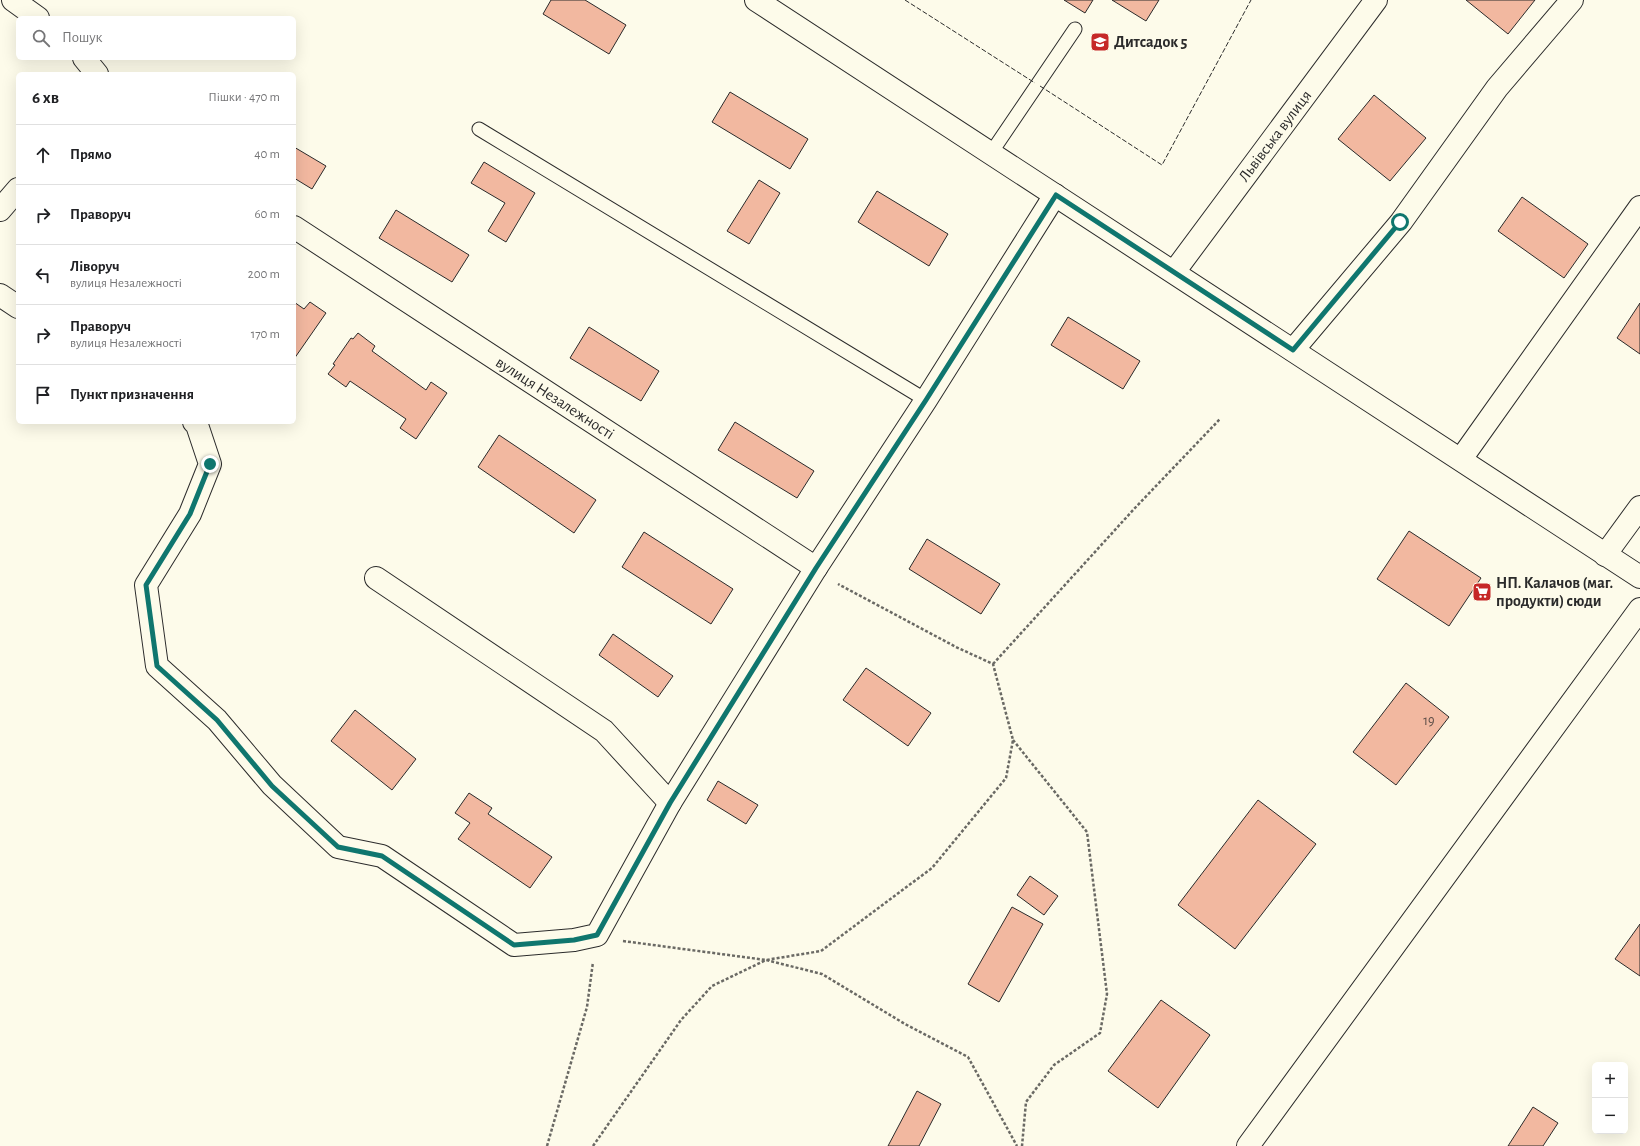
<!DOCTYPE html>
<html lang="uk">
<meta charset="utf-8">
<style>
:root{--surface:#fff;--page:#f6f6f6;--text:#202124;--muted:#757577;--line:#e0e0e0}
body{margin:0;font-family:"Alegreya Sans",sans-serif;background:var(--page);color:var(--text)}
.controls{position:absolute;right:12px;bottom:12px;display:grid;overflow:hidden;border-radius:6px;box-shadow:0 4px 16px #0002}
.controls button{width:36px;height:36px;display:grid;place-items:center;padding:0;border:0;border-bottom:1px solid var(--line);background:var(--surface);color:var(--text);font:20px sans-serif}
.stop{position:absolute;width:12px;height:12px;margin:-9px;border:3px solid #0f766e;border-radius:50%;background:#fff}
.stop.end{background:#0f766e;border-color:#fff;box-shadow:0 1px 4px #0008}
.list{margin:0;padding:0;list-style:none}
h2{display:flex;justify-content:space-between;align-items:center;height:52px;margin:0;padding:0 16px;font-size:17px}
h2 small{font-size:13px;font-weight:400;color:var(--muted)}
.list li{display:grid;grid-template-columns:26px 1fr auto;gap:12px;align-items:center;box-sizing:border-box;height:60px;padding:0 16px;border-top:1px solid var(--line)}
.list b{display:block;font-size:15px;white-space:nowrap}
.list p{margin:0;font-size:13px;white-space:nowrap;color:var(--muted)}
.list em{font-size:13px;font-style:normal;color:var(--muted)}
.icon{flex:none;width:22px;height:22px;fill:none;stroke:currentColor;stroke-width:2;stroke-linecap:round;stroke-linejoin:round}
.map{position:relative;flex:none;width:1640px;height:1146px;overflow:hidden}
.search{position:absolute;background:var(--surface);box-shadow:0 4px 16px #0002;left:16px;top:16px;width:280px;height:44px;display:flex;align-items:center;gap:10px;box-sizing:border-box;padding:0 14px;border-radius:6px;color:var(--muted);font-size:15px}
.panel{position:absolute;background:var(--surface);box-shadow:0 4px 16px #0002;left:16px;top:72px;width:280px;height:352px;border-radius:6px}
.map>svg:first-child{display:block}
</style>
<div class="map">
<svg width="1640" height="1146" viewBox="0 0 1640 1146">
<rect width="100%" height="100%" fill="#fdfbea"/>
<g fill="#f2b8a0" stroke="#2b2b2b">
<path d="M551,0H585L626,25L609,54L543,14Z"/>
<path d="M1064,0H1093L1085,13Z"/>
<path d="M1112,0H1159L1146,21Z"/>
<path d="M1466,0H1535L1508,34Z"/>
<path d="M730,92L808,139L790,169L712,122Z"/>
<path d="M1374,95L1426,138L1390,181L1338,139Z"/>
<path d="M294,147L326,166L312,189L294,178Z"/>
<path d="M484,162L535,193L506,242L488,231L505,203L471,183Z"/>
<path d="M759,180L780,193L749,244L727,231Z"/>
<path d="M877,191L948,234L929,266L858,222Z"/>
<path d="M1522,197L1588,244L1564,278L1498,231Z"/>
<path d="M396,210L469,255L452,282L379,238Z"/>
<path d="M294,302L304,309L310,302L326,313L294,359Z"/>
<path d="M1640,303V354L1617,338Z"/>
<path d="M1068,317L1140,361L1123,389L1051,345Z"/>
<path d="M589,327L659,371L641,401L570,358Z"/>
<path d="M358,333L375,346L372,351L426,390L431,382L447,393L416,439L400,428L406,419L350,381L346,387L328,374L335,365L333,364L351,338L353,339Z"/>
<path d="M735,422L814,471L797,498L718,450Z"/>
<path d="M499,435L596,500L574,533L478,467Z"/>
<path d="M1409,531L1481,578L1449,626L1377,579Z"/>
<path d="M644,532L733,589L711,624L622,567Z"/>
<path d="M927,539L1000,584L981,614L909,569Z"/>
<path d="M613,634L673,676L658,697L599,655Z"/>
<path d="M866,668L931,713L908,746L843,700Z"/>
<path d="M1406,683L1449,717L1396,785L1353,752Z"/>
<path d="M355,710L416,759L392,790L331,741Z"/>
<path d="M718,781L758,805L746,824L707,800Z"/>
<path d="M469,793L492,808L488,814L552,857L530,888L458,839L470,823L455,813Z"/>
<path d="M1258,800L1316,844L1235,949L1178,905Z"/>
<path d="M1030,876L1058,896L1044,915L1017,895Z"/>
<path d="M1012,907L1043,924L999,1002L968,984Z"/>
<path d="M1640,924V976L1615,959Z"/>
<path d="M1161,1000L1210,1035L1158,1108L1108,1071Z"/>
<path d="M917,1091L941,1104L919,1146H888Z"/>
<path d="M1533,1107L1558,1123L1543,1146H1508Z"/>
</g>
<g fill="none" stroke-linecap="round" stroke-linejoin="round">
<g stroke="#2b2b2b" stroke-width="15">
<g id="service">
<path d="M479,129L926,400"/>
<path d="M991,153L1075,29"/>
</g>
</g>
<g stroke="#2b2b2b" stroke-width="24">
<g id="minor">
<path d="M13,0L38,18"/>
<path d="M756,0L1640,577"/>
<path d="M84,58L97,74"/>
<path d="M0,210L18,189"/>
<path d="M294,227L816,568"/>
<path d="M1174,272L1376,0"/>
<path d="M0,295L18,307"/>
<path d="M1293,350L1401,222L1497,88L1572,0"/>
<path d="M194,422L197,425L210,464L190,514L146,585L157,666L217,720L272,785L338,847L382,856L514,945L574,940L597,935L670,803L816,568L926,400L1055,195"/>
<path d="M1461,459L1640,207"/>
<path d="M1605,555L1640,507"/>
<path d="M376,578L604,731L670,803"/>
<path d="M1248,1146L1640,609"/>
</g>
</g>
<g stroke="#6a6964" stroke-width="2.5" stroke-dasharray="3 2" stroke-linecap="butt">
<path d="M993,664L1134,509L1220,419"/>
<path d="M1013,740L1087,832L1107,994L1100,1033L1054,1065L1026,1102L1022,1146"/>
<path d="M623,941L766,960L821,951L932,868L1006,778L1013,740L993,664L956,647L838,584"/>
<path d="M547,1146L587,1007L593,962"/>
<path d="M593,1146L681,1020L712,986L766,960L822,974L905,1024L968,1057L1017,1146"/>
</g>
<use href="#service" stroke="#fdfbea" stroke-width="13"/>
<use href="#minor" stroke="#fdfbea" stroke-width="22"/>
<g stroke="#2b2b2b" stroke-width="1" stroke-dasharray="5 2" stroke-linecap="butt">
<path d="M905,0L1035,83"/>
<path d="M1040,86L1162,165L1251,0"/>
</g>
</g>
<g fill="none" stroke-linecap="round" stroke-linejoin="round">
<path stroke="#0f766e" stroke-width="5" d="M210,464L190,514L146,585L157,666L217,720L272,786L338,847L382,856L514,945L574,940L597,935L670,803L816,568L926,400L1056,195L1293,350L1400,222"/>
</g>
<defs>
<g id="school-square" transform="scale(1)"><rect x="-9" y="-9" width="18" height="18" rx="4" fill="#c62828" stroke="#fdfbea"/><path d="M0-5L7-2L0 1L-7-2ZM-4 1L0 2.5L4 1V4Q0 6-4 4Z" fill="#fff"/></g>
<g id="supermarket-square" transform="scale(1)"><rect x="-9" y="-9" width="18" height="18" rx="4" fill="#c62828" stroke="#fdfbea"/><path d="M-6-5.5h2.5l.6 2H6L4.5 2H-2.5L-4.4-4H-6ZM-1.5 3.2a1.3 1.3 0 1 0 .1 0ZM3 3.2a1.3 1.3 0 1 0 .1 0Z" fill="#fff"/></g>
</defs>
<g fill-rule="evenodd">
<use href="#school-square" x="1100" y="42"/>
<use href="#supermarket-square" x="1482" y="592"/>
</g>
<g text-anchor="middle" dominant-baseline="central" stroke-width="3" stroke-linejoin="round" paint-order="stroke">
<g font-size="14" fill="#5d4e48">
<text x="1429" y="721">19</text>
</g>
<g font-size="16" font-weight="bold" fill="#2b2b2b" stroke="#fdfbea" text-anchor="start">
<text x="1114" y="42">Дитсадок 5</text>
<text x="1496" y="583">НП. Калачов (маг.<tspan x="1496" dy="18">продукти) сюди</tspan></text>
</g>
<g font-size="16" fill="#2b2b2b" stroke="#fdfbea">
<text transform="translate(1275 136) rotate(-53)">Львівська вулиця</text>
<text transform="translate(555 398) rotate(33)">вулиця Незалежності</text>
</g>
</g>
</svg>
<div class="controls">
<button>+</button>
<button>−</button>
</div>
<div class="stop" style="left:1400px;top:222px"></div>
<div class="stop end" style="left:210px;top:464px"></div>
<div class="search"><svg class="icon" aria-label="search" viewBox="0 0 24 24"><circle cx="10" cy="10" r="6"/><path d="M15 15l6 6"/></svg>Пошук</div>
<section class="panel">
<h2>6 хв<small>Пішки · 470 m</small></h2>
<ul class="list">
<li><svg class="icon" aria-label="ahead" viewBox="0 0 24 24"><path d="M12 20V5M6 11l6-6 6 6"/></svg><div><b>Прямо</b></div><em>40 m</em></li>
<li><svg class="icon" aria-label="right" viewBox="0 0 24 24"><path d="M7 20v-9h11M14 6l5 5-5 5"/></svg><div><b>Праворуч</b></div><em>60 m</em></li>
<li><svg class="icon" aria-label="left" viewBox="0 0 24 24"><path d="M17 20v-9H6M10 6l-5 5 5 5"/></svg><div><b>Ліворуч</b><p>вулиця Незалежності</p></div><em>200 m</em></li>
<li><svg class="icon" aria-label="right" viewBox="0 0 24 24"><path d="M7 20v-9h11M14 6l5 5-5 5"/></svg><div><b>Праворуч</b><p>вулиця Незалежності</p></div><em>170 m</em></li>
<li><svg class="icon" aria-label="arrive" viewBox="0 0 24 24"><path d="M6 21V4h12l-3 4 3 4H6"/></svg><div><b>Пункт призначення</b></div></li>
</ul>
</section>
</div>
